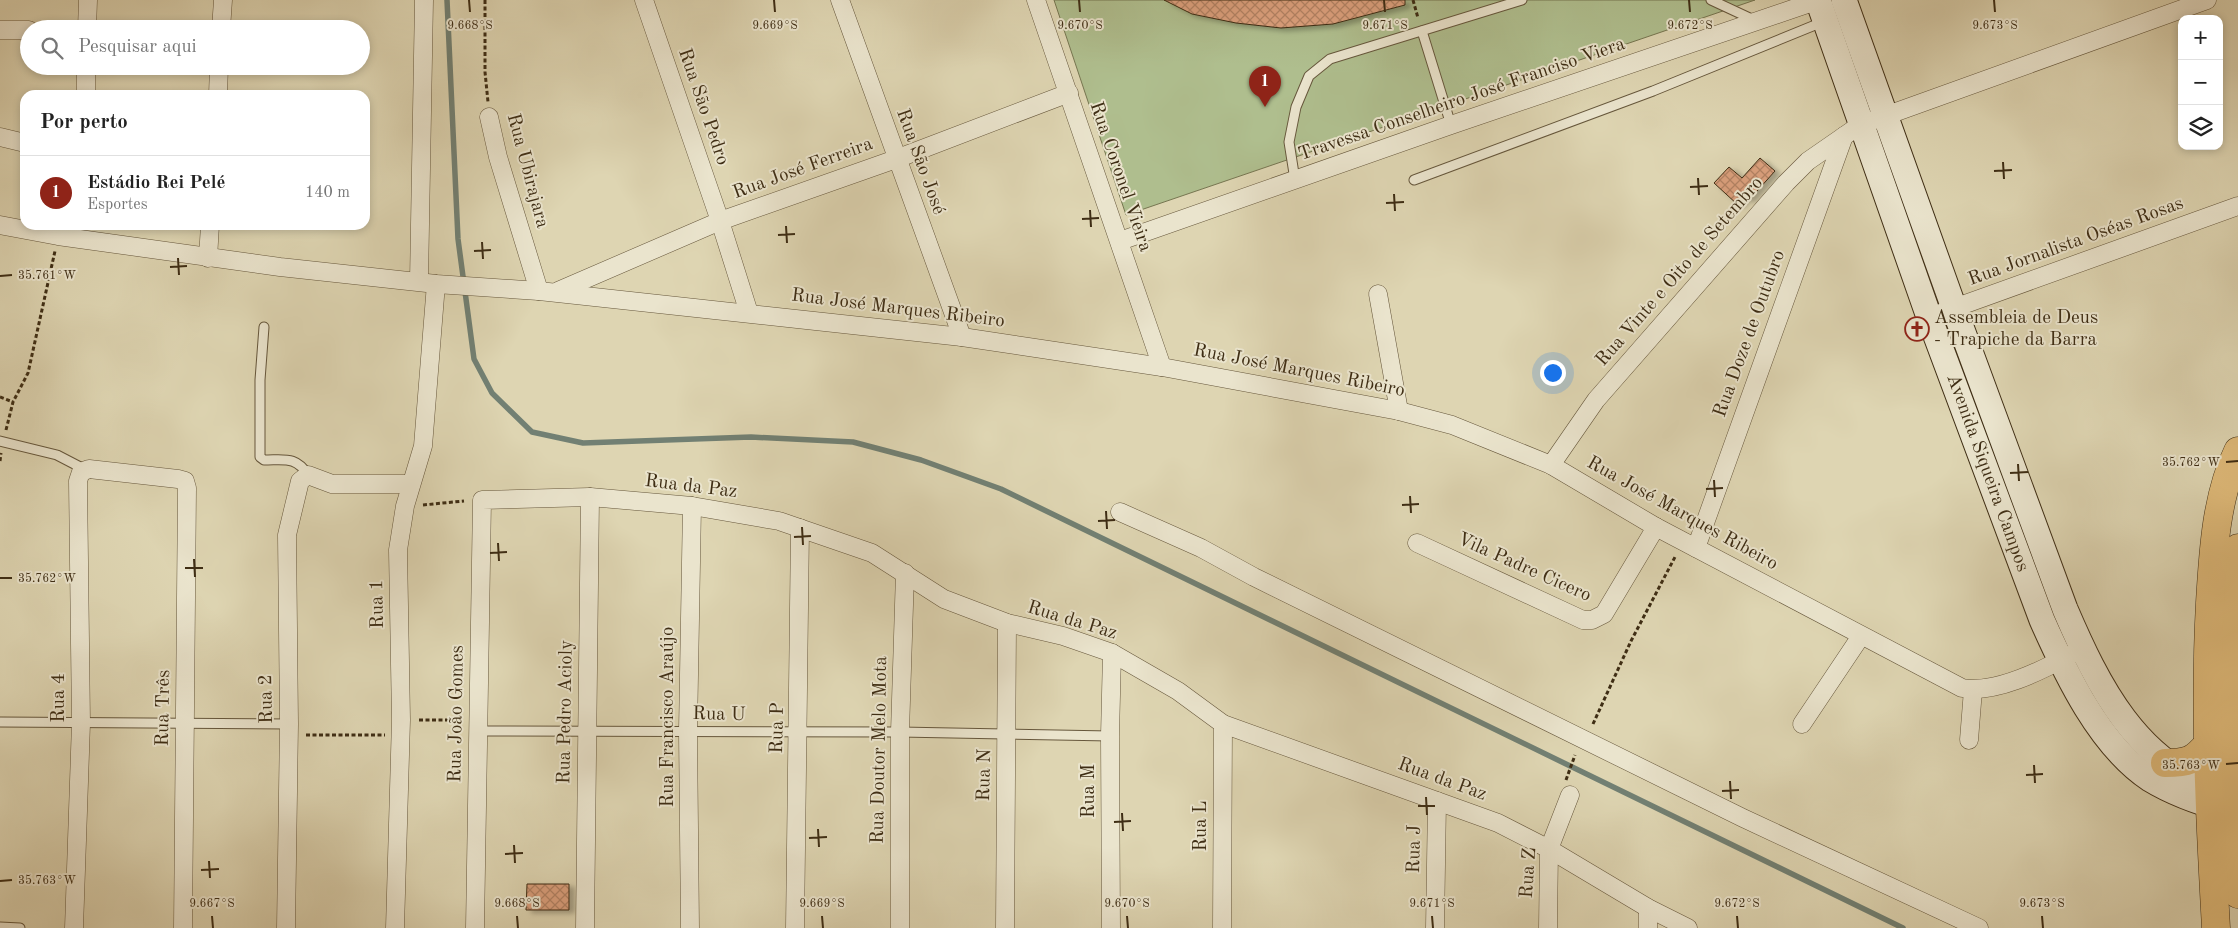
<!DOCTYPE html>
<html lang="pt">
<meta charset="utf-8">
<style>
:root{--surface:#fff;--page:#f2f2f2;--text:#222;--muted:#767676;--line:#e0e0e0;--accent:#8f2418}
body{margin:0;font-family:"Old Standard TT",serif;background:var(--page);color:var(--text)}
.controls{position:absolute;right:15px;top:15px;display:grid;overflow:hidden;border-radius:10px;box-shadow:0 2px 8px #0003}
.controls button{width:45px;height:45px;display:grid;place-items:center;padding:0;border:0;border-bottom:1px solid var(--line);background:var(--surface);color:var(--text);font:25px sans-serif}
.you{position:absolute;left:1552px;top:372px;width:18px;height:18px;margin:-12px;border:4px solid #fff;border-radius:50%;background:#1a73e8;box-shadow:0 0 0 8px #1a73e833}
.badge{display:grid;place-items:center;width:32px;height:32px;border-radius:50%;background:var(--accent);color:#fff;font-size:16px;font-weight:700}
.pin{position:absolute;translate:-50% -41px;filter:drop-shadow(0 1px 2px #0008)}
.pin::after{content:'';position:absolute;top:26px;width:18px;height:15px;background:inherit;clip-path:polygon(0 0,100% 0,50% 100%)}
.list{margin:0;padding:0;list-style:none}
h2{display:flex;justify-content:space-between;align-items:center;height:65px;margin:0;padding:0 20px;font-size:21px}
h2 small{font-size:16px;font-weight:400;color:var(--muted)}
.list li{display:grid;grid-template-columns:32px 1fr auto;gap:15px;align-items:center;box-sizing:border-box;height:75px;padding:0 20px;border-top:1px solid var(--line)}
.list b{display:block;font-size:19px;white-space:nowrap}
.list p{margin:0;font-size:16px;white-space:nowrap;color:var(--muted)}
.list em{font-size:16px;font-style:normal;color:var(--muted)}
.icon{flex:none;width:28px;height:28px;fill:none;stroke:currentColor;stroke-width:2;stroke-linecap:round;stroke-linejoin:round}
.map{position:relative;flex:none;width:2238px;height:928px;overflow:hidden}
.search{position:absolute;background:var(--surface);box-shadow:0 2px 8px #0003;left:20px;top:20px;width:350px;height:55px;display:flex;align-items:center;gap:12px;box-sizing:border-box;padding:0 18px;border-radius:28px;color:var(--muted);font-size:19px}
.panel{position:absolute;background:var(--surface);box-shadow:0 2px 8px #0003;left:20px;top:90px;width:350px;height:140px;border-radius:15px}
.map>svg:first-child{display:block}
</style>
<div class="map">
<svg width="2238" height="928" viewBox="0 0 2238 928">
<defs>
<pattern id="building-cross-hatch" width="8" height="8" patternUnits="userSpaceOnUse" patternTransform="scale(1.25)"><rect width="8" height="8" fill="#da9f7b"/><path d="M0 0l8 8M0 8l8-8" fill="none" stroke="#b28264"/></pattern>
<filter id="shadow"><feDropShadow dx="5.5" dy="3" stdDeviation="2.5" flood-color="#0004"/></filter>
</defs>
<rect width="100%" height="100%" fill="#ded5b2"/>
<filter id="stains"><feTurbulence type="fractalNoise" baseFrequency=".004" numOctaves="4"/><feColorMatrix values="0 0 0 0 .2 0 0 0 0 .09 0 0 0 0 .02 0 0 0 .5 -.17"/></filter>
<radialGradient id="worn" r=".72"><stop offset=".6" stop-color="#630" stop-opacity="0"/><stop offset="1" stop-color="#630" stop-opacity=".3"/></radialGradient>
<path fill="#afbe8e" stroke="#767651" d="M1054,0H1755L1126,215Z"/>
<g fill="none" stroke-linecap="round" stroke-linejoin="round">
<path stroke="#728073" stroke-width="5.5" d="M447,0L458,239L474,359L492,393L532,432L583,443L751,437L853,442L921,460L1001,489L1903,928"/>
</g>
<g fill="url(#building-cross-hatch)" stroke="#3e2d14" filter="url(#shadow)">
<path d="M1164,0H1405V5L1333,24L1281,28L1236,23L1192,14Z"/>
<path d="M1760,158L1775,171L1749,200L1746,197L1738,205L1714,183L1729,167L1742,178Z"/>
<path d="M527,884H569V910H526Z"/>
</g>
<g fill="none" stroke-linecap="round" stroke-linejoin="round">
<g stroke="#66573c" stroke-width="11">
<g id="lane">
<path d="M1711,0L1754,20"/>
<path d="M1422,31L1451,125"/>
<path d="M1295,180L1289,142L1296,107L1309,76L1330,59L1522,0"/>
<path d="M1414,180L1653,91L1825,21"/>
<path d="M264,327L260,380V457L264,460C285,460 296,456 308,475"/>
<path d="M0,441L57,455L84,469"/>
<path d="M0,722L289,724"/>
<path d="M478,731L900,732L1110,736"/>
<path d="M0,927L20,928"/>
</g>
</g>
<g stroke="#66573c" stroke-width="19">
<g id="street">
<path d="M644,0L720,221L749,313"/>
<path d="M840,0L962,337"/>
<path d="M1036,0L1162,367"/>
<path d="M87,29L88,0"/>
<path d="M221,29L223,0"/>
<path d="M0,30H29"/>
<path d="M86,95V66"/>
<path d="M218,95L219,66"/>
<path d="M489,117L498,157L539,291"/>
<path d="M0,137L25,143"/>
<path d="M0,225L58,236L280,267L436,284L539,291L962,337L1162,367L1399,411L1452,425L1551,465L1656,527L1962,688C1995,694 2041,671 2070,655"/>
<path d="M1120,241L1451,125L1819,0"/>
<path d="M208,258L210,225"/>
<path d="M419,281L424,0"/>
<path d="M558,291L720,221L896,159L1069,93"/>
<path d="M1378,294L1399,411"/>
<path d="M1943,312L2238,206"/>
<path d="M1551,465L1596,400L1786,183L1808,161L1860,125L2207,0"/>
<path d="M1120,512L1201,548L1254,577L1743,818L1979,928"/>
<path d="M1417,543L1583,620H1592L1604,614L1656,527"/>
<path d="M1696,548L1844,136"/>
<path d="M1802,724L1861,636"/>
<path d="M1969,740L1973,690"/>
<path d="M74,928L81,723L78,481L81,472L89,469L178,479L185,481L187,488L183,928"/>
<path d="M286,928L289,724L287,535L300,481L308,475L332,484H411"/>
<path d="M395,928L401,720L398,550L405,506L423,446L436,284"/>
<path d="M475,928L482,500L590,497L692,506L779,521L872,553L944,599L1007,623L1063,636L1112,653L1178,691L1223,724L1498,823L1549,849L1648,908L1688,928"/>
<path d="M585,928L590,497"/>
<path d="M690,928L688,731L692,506"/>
<path d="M795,928L800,528"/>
<path d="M900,928V732L905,573"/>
<path d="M1005,928L1007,623"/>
<path d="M1111,928L1110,736L1112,653"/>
<path d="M1222,928L1223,724"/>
<path d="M1435,928L1437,801"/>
<path d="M1548,928L1549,849L1570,795"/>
<path d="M1648,928V908"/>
</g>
</g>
<g stroke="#3e2d14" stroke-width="27">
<g id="secondary">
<path d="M1818,0L1929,317L2042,620C2066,674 2100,746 2150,779C2173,793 2201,803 2227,810"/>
<path d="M1844,0L1954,308L2065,609C2098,686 2137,765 2223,791"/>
</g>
</g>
<g stroke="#3e2d14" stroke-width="29">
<g id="primary">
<path d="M2238,548C2224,663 2232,779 2238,894"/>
<path d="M2165,763C2188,763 2193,761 2208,744"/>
<path d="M2216,928C2210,820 2204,711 2210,603C2213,553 2216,496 2238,451"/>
</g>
</g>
<g stroke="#3e2d14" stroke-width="3" stroke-dasharray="4 2.5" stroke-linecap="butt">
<path d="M485,0V72L488,102"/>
<path d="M1413,0L1418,18"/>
<path d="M0,397L13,402"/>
<path d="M6,430L13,402L28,373L55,251"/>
<path d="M0,461L1,453"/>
<path d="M423,505L464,501"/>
<path d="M419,720H462"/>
<path d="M1593,724L1631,641L1675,557"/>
<path d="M306,735H385"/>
<path d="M1566,780L1575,755"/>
</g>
<use href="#lane" stroke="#eae4cd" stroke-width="9"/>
<use href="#street" stroke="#eae4cd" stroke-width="18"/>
<use href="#secondary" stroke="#eae4cd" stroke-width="25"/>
<use href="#primary" stroke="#dfba79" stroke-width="28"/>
</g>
<path fill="none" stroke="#3e2d14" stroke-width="2" d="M469,0L470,12M774,0L775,12M1079,0L1080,12M1384,0L1385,12M1689,0L1690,12M1994,0L1995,12M2003,162L2004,179M1994,171L2012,170M1698,178L1699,195M1690,187L1708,186M1394,194L1395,211M1386,203L1404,202M1090,210L1091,227M1082,219L1099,218M786,226L787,243M778,235L795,234M482,242L483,259M474,251L491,250M178,258L179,275M170,267L187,266M0,276L12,275M2226,462L2238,461M2018,464L2019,481M2010,473L2028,472M1714,480L1715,497M1706,489L1723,488M1410,496L1411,513M1402,505L1419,504M1106,511L1107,529M1098,521L1115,520M802,527L803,545M794,537L811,536M498,543L499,561M490,553L507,552M194,559L195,577M185,568H203M0,578H12M2226,764L2238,763M2034,765L2035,783M2026,775L2043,774M1730,781L1731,799M1722,791L1739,790M1426,797L1427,815M1418,806H1435M1122,813L1123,831M1114,822L1131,821M818,829L819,847M809,838L827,837M514,845L515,863M505,854L523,853M209,861L210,878M201,870L219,869M0,881L12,880M212,916L213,928M517,916L518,928M822,916L823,928M1127,916L1128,928M1432,916L1433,928M1737,916L1738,928M2042,916L2043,928"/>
<defs>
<g id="church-ring" transform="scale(1.25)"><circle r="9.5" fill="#eae4cd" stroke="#8f2418" stroke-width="1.5"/><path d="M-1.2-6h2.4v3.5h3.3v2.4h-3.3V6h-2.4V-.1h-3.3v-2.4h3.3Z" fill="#8f2418"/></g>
</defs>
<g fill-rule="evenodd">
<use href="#church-ring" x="1917" y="329"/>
</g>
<g text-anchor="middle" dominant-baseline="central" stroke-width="4" stroke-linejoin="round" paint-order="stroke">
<g font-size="19" fill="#3e2d14" stroke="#eae4cd">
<text transform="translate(1462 100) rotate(-19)">Travessa Conselheiro José Franciso Viera</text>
<text transform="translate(703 107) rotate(71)">Rua São Pedro</text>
<text transform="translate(920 162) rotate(70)">Rua São José</text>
<text transform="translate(803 169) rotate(-20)">Rua José Ferreira</text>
<text transform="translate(527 171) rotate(75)">Rua Ubirajara</text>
<text transform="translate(1120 177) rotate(71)">Rua Coronel Vieira</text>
<text transform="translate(2076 242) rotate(-20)">Rua Jornalista Oséas Rosas</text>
<text transform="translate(1680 272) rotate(-49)">Rua Vinte e Oito de Setembro</text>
<text transform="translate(898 309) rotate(7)">Rua José Marques Ribeiro</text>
<text transform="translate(1750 334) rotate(-70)">Rua Doze de Outubro</text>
<text transform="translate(1299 371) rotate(11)">Rua José Marques Ribeiro</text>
<text transform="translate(1987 473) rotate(70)">Avenida Siqueira Campos</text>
<text transform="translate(691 487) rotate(7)">Rua da Paz</text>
<text transform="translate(1682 514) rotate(29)">Rua José Marques Ribeiro</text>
<text transform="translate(1524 568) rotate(24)">Vila Padre Cicero</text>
<text transform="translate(378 604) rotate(-91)">Rua 1</text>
<text transform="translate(1072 621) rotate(17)">Rua da Paz</text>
<text transform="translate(59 698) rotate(-90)">Rua 4</text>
<text transform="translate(267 699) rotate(-91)">Rua 2</text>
<text transform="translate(164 708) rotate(-89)">Rua Três</text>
<text transform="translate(566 712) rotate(-89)">Rua Pedro Acioly</text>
<text transform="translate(457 714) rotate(-89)">Rua João Gomes</text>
<text transform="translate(719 715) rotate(1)">Rua U</text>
<text transform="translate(668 717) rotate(-90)">Rua Francisco Araújo</text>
<text transform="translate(778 728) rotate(-89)">Rua P</text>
<text transform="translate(880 750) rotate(-89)">Rua Doutor Melo Mota</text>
<text transform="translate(985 775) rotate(-89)">Rua N</text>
<text transform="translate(1442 780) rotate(20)">Rua da Paz</text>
<text transform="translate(1089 791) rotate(-90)">Rua M</text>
<text transform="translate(1201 826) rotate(-90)">Rua L</text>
<text transform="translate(1415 849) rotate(-89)">Rua J</text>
<text transform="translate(1529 873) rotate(-86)">Rua Z</text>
</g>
<g font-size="19" fill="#3e2d14" stroke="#eae4cd" text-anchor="start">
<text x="1934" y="318">Assembleia de Deus<tspan x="1934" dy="22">- Trapiche da Barra</tspan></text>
</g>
</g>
<g font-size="12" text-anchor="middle" fill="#3e2d14" stroke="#eae4cd" stroke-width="4" stroke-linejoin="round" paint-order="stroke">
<text x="470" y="29">9.668°S</text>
<text x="775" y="29">9.669°S</text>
<text x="1080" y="29">9.670°S</text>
<text x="1385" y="29">9.671°S</text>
<text x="1690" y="29">9.672°S</text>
<text x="1995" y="29">9.673°S</text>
<text x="47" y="279">35.761°W</text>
<text x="2191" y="466">35.762°W</text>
<text x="47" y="582">35.762°W</text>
<text x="2191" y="769">35.763°W</text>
<text x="47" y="884">35.763°W</text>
<text x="212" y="907">9.667°S</text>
<text x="517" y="907">9.668°S</text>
<text x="822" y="907">9.669°S</text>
<text x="1127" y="907">9.670°S</text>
<text x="1432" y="907">9.671°S</text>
<text x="1737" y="907">9.672°S</text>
<text x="2042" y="907">9.673°S</text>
</g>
<rect width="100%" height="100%" filter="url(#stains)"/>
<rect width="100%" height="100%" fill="url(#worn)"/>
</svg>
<div class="controls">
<button>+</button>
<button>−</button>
<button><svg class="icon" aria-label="layers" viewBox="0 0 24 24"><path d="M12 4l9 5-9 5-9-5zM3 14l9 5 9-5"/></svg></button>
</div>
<div class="you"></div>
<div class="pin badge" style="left:1265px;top:107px">1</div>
<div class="search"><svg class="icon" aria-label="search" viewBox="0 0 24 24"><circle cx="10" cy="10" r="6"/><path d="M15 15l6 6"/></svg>Pesquisar aqui</div>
<section class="panel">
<h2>Por perto<small></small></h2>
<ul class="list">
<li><span class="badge">1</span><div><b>Estádio Rei Pelé</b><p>Esportes</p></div><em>140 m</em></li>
</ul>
</section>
</div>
